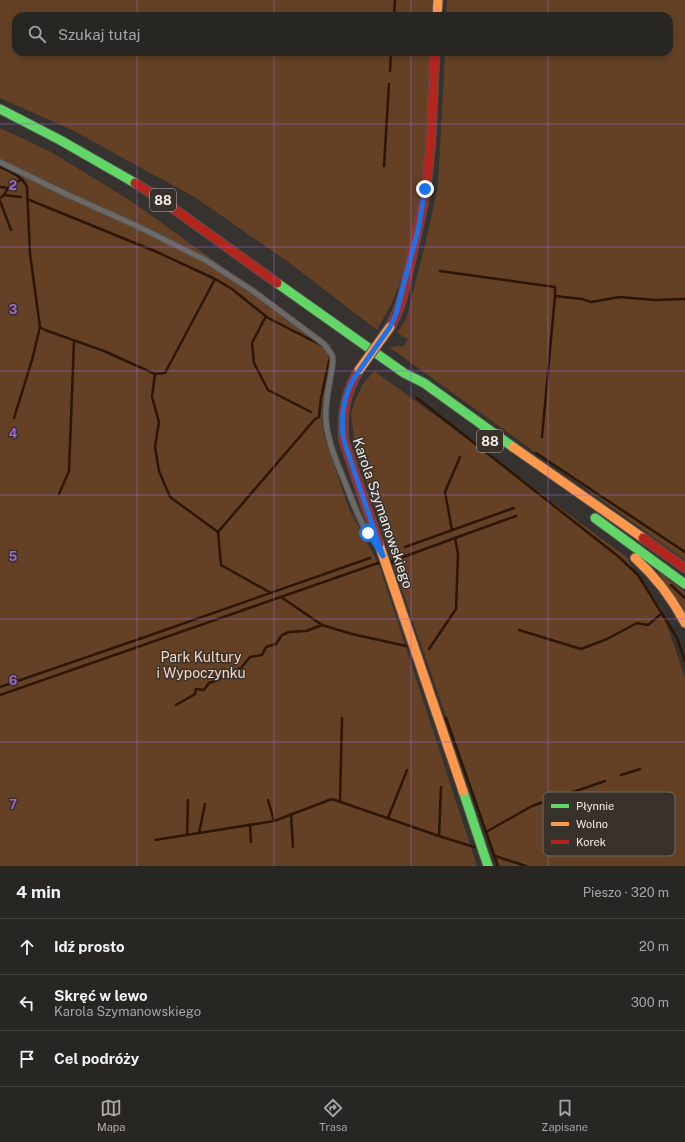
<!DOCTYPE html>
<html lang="pl">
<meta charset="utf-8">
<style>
:root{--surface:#282623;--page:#302e2b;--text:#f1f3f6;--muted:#a5a5a6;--line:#444341;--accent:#b0aca9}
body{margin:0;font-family:"Public Sans",sans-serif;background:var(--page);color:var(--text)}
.stop{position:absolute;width:12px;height:12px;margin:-9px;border:3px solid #1a73e8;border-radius:50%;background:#fff}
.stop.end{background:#1a73e8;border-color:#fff;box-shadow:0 1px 4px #0008}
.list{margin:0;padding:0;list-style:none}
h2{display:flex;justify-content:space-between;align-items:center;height:52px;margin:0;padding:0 16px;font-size:17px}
h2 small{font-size:13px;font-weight:400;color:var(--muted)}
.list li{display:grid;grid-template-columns:26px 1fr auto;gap:12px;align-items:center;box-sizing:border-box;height:56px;padding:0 16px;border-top:1px solid var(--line)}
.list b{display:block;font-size:15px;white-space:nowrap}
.list p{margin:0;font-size:13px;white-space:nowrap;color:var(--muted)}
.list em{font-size:13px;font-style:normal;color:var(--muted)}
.icon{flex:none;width:22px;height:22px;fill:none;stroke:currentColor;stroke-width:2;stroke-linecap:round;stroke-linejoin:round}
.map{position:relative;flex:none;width:685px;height:866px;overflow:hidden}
.search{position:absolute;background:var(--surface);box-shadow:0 2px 6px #0003;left:12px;right:12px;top:12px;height:44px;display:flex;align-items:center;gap:10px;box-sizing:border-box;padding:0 14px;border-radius:12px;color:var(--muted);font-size:15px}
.sheet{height:220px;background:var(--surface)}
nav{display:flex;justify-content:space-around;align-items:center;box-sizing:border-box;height:56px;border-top:1px solid var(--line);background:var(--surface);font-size:11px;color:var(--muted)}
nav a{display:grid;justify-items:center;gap:2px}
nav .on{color:var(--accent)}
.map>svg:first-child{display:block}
</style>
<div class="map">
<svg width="685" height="866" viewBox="0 0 685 866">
<rect width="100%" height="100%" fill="#35322f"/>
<g fill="#644124">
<path d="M0,0H434L433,16H16V52H432C425,134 424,222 393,300C389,310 382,320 377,330L291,264L196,198L72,130L0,98Z"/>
<path d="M447,0H685V560L389,347L404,346L408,339L397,333L406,319L425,245L438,186L445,52H669V16H446Z"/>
<path d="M0,128L51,152L131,201L331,345L322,408V421L324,436L349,509L379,565L477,866H0Z"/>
<path d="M374,371L477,446L625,556L662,610L685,678V866H498L392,561L355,447L351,414L355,401L363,384Z"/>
<path d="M657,570L685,592V614Z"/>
</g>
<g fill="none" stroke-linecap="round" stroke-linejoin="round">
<g stroke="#2d1604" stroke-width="2.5">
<path d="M394,16L395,0"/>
<path d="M390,71L391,52"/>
<path d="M384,166L389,84"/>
<path d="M0,167C11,172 22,176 27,187L30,254L40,327L45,330L104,351L155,374L165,373L215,279"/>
<path d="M0,187L8,188"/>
<path d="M4,195L21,197"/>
<path d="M0,198L4,195L8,188L22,179"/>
<path d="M27,199L157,252L215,279L232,289L268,318L325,347"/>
<path d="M0,201L11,230"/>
<path d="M440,271L555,287V296L582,299L591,302L620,297L655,300L685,299"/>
<path d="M266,316L252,343L254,363L268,390L311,412"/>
<path d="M155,374L152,397L159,422L155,447L159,471L170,497L218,532"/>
<path d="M417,398L619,557L638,575L677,638L685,661"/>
<path d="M14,418L32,360L40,327"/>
<path d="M542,437L555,296"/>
<path d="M536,453L685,552"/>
<path d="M59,494L69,471L74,341"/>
<path d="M452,530L445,492L460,457"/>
<path d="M455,538L516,516"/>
<path d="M405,547L514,508"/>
<path d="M392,563V561L455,538L458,554L456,609L429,649"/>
<path d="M671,585L685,598"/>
<path d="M271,593L221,565L218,532L315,419L319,417L321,398L330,357L328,353"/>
<path d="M281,597L322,625"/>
<path d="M519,630L581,649L607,639L637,623L648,625L661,614"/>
<path d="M0,687L145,637L370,558"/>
<path d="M0,695L378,563V564"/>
<path d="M176,705L195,694L196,689L204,690L209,683L218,680L225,674L241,668L250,657L262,655L266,647L276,644L282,635L289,632L306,631L322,625L352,634L406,646"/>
<path d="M446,718L498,866"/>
<path d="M621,775L640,769"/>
<path d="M268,800L274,821"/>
<path d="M340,801L342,718"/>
<path d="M291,814L293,847"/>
<path d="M388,818L407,770"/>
<path d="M250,825L251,842"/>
<path d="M486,832L532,806L605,781"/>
<path d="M199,833L205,804"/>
<path d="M187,835L188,800"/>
<path d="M439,836L441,787"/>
<path d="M155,840L274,821L332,799L439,836L474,847"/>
<path d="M495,856L526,866"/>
</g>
<g stroke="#54514e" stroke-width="7">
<path id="lane" d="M0,162L68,195L139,227L207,261L253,291L324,344L332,355L333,360C331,380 324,401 326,421C328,444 338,465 346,485C353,502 359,520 369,536"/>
</g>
<g stroke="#54514e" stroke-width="11">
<g id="fast">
<path d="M0,109L60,140L135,183"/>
<path d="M277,283L404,373L424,383L513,447"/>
<path d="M595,518L685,584"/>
<path d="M463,791L488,866"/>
</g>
</g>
<g stroke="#54514e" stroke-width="11">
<g id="slow">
<path d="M437,16L438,0"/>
<path d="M513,447L643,538"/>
<path d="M379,544L463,791"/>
<path d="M635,558C656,577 672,598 685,623"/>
</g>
</g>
<g stroke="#54514e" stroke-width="11">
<g id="jam">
<path d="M135,183L156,196L277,283"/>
<path d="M390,327L397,313L402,299L420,219L426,189L431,138L435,52"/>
<path d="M359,370C345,393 341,415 344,441L379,544"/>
<path d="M643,538L685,568"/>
</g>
</g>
<use href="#lane" stroke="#6c6967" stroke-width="5"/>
<use href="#fast" stroke="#63d668" stroke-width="9"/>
<use href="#slow" stroke="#ff974d" stroke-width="9"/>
<use href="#jam" stroke="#b3261e" stroke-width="9"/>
<g stroke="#54514e" stroke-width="11" stroke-linecap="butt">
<path id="slow-bridge" d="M359,370L390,327"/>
</g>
<use href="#slow-bridge" stroke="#ff974d" stroke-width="9"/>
</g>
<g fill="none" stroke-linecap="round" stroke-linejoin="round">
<path stroke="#1a73e8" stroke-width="5" d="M368,533L383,556L344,441C340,419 343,398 354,378L390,327L396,314L418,230L425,189"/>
</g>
<path fill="none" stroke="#9f66cc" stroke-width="1" stroke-opacity="0.55" d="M137,0V16M274,0V16M411,0V16M548,0V16M137,52V866M274,52V866M411,52V866M548,52V866M0,124H685M0,247H685M0,371H685M0,495H685M0,619H685M0,742H685"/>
<g text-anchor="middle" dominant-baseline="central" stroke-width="3" stroke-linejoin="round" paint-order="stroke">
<g fill="#38312c" stroke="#bab5b2" stroke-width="1">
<rect x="150" y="189" width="26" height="22" rx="3"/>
<rect x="477" y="430" width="26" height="22" rx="3"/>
</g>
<g font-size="13" font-weight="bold" fill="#f2eeeb">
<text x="163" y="200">88</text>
<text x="490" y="441">88</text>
</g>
<g font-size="14" fill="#f2eeeb" stroke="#38312c">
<text transform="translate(383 513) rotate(71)">Karola Szymanowskiego</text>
</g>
<g font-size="14" fill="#f7d7c0" stroke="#38312c">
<text x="201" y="657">Park Kultury<tspan x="201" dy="16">i Wypoczynku</tspan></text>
</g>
</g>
<rect x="543" y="792" width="132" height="64" rx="6" fill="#38312c" stroke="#706a65" stroke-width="1"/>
<rect x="551" y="804" width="18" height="4" fill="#63d668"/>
<rect x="551" y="822" width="18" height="4" fill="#ff974d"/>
<rect x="551" y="840" width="18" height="4" fill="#b3261e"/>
<g font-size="11" fill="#f2eeeb">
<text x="576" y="810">Płynnie</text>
<text x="576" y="828">Wolno</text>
<text x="576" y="846">Korek</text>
</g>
<g font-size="13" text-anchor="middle" font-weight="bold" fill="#9f66cc" stroke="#38312c" stroke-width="3" stroke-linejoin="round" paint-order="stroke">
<text x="13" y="190">2</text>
<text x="13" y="314">3</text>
<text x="13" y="438">4</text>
<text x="13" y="561">5</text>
<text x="13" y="685">6</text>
<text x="13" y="809">7</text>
</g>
</svg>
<div class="stop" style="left:368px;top:533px"></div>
<div class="stop end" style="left:425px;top:189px"></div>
<div class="search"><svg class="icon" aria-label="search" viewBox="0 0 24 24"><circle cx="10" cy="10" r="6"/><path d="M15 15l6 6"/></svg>Szukaj tutaj</div>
</div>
<section class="sheet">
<h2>4 min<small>Pieszo · 320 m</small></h2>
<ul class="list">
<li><svg class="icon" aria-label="ahead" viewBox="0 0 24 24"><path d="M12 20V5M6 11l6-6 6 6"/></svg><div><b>Idź prosto</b></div><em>20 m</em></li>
<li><svg class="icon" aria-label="left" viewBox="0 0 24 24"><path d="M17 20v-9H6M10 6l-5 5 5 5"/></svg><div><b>Skręć w lewo</b><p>Karola Szymanowskiego</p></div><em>300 m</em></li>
<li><svg class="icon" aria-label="arrive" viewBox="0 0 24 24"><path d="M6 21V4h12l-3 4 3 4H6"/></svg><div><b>Cel podróży</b></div></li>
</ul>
</section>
<nav>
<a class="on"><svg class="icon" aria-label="map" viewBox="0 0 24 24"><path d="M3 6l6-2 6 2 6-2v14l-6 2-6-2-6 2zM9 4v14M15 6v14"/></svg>Mapa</a>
<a><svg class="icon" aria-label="directions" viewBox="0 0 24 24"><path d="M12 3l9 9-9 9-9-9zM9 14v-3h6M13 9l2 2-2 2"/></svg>Trasa</a>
<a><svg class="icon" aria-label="saved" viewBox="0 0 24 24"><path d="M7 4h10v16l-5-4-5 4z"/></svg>Zapisane</a>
</nav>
